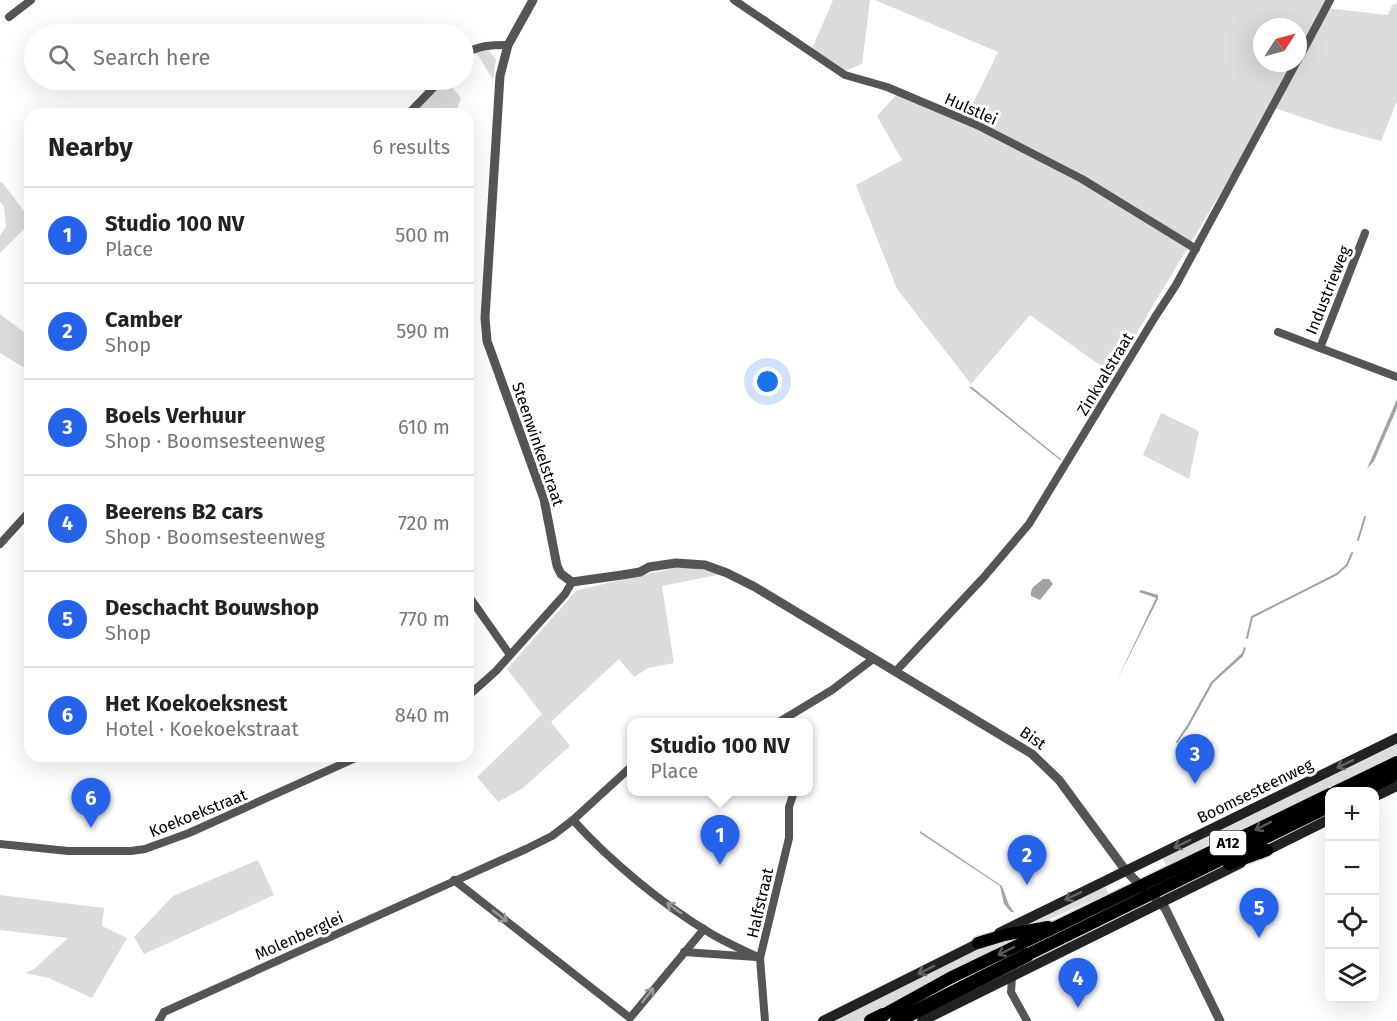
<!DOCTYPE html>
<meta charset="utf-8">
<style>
:root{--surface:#fff;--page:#f6f6f6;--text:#222;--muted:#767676;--line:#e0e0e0;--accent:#2563eb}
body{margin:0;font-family:"Fira Sans",sans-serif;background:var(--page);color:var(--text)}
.controls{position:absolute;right:18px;bottom:18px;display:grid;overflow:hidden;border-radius:12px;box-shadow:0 6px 24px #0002}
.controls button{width:54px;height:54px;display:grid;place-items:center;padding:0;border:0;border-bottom:2px solid var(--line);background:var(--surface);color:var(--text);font:30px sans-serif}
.compass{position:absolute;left:1253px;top:18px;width:54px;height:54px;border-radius:50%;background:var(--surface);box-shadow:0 6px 24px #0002;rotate:54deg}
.you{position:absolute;left:768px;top:382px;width:21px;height:21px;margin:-15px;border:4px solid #fff;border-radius:50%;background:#1a73e8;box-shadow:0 0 0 9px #1a73e833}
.badge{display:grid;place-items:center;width:39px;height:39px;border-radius:50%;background:var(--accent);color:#fff;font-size:20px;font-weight:700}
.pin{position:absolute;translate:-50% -50px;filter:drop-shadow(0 2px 3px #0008)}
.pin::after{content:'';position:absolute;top:32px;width:21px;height:18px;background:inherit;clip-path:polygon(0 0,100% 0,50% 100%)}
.popup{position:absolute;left:627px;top:718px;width:186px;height:78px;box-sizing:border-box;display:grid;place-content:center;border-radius:12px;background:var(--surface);filter:drop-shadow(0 2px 4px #0005);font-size:20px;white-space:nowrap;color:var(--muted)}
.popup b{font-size:22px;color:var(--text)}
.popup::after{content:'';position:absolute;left:50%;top:100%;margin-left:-12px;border:12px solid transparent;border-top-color:var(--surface)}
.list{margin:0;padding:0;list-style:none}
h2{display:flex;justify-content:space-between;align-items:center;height:78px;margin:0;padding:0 24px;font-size:26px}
h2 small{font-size:20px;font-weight:400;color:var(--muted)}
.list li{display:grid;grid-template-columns:39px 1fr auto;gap:18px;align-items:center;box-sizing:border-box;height:96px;padding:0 24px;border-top:2px solid var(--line)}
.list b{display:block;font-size:22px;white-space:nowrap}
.list p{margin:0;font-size:20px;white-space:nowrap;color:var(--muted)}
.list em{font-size:20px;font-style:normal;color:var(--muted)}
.icon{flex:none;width:33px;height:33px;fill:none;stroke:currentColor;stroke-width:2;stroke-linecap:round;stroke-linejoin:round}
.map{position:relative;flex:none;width:1397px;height:1021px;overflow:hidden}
.search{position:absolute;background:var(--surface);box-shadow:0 6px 24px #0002;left:24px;top:24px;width:450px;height:66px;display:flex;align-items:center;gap:15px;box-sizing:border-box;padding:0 21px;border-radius:33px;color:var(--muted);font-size:22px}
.panel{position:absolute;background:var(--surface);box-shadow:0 6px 24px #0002;left:24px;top:108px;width:450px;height:654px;border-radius:18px}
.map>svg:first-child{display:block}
</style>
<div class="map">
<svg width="1397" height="1021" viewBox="0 0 1397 1021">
<rect width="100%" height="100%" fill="#fff"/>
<g fill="#dcdcdc" fill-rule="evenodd">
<path d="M833,0H870L862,64L845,71L812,49Z"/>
<path d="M875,0H1330L1326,8L1388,15L1392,5L1397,3V101L1381,141L1333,128L1272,107L1112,374L1030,315L971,384L897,289L856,185L902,160L877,116L899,92L965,120L998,52ZM1262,27H1298V63H1262Z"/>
<path d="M487,49L496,59L493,80L475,50Z"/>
<path d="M441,80H446L461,98L455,114H408Z"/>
<path d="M0,182H2L30,219V223L0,253V236L6,226L4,206L0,202Z"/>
<path d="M0,314L30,337V371L0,353Z"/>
<path d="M1161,413L1199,431L1189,479L1143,455Z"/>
<path d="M674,568H693L722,574L662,586L674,663L648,668L634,677L619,659L551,722L570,746L523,788L498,802L477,777L542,714L507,669L577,590Z"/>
<path d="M1397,741V758L1344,784L1341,781L1330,786L1167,867L1162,857Z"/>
<path d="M258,860L274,895L144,954L134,937L173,896Z"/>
<path d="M1105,886L1110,895C1102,899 1094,900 1087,903C1062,912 1050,922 1023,927Z"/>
<path d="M0,895L104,908L102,926L127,938L92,998L49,978L25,973L34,969L68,938L0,930Z"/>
<path d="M1031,933L860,1021H832L995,940Z"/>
</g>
<g fill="#a3a3a3">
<path d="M969,387H972L1062,460H1060Z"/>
<path d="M1397,399V408L1374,461L1367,469Z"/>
<path d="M1043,579H1049L1053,584L1040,600L1031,596C1030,586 1037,585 1043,579Z"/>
<path d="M1141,590L1158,595V599L1117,680L1156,598L1139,592Z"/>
<path d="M1244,647L1246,648L1243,656L1213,683L1187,730L1185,729L1211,682L1242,653Z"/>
<path d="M920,831L1002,886L1009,905L1014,912H1011L1004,904L1000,886L920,833Z"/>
</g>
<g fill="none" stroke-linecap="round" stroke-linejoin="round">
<g stroke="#a3a3a3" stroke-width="2">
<path d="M1358,540L1365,517"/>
<path d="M1247,638L1252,617L1337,574L1347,565L1352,553"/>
<path d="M1177,742L1187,727"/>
</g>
<g stroke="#dbdbdb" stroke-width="15">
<g id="trunk">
<path d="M1335,792L1397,762"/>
<path d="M1362,792L1397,774"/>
<path d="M1229,864L1267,850"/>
<path d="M978,943L1004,935L1048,927"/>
<path d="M1027,955L1330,806"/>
<path d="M883,1015L950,978L1330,794"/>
</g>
</g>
<g stroke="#dbdbdb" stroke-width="16">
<g id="motorway">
<path d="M871,1021L883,1015"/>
<path d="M897,1021L1027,955"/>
</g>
</g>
<g stroke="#555" stroke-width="8">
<path d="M734,0L845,75L887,87L977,125L1082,179L1196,249"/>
<path d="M9,17L31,0"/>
<path d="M464,55C477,45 492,45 508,45"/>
<path d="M1298,60L1330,0"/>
<path d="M408,114L441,80"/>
<path d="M1365,233L1320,348L1397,377"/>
<path d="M1278,332L1320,348"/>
<path d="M0,544L30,511"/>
<path d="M468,595L510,655"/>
<path d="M896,671L984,577L1029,524L1155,317L1176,285L1296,63"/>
<path d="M468,696L496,671L565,594L572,582"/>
<path d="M779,722L832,690L873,659"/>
<path d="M573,820C610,861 663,905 710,933C726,943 744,950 760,958"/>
<path d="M0,844L68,851H131L145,849L189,833L360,756"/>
<path d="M454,880L630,1018L704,929"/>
<path d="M684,952L756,957"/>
<path d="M1012,977L1011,992L1027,1021"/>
<path d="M159,1021L164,1012L526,849L552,836L573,820L632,766"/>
<path d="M765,1021L760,958L789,838V807L794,792"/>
</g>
<g stroke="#555" stroke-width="9">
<path d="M533,0L508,45L500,76L485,318L487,341L544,499L557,566L561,574L572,582L622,575L640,572L649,567L676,563L705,565L727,573L755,587L1032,754L1059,780L1126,871L1143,888"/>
<path d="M1156,899L1165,908L1220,1021"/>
</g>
<g stroke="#222" stroke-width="10">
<path d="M1374,797L1397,786"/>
<path d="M1260,854L1330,819"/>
<path d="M999,933L1397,738"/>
<path d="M823,1021L985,940"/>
<path d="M922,1021L1241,863"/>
</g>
<use href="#trunk" stroke="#000" stroke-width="12"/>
<use href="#motorway" stroke="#000" stroke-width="14"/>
</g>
<defs><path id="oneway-shaft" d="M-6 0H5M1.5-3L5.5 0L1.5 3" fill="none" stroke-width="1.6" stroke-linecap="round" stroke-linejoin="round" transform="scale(1.5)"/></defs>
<g stroke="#646464">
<use href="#oneway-shaft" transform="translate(1345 764) rotate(154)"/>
<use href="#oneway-shaft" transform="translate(1182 844) rotate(154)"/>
<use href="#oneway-shaft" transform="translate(1073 896) rotate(154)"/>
<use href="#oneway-shaft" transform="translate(926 970) rotate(153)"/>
</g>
<g stroke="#595959">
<use href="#oneway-shaft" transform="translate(1263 826) rotate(153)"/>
<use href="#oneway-shaft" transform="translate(1006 951) rotate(154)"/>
</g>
<g stroke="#999">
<use href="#oneway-shaft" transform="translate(674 908) rotate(-145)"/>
<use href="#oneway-shaft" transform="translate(500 916) rotate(38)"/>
<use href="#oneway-shaft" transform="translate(648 995) rotate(-52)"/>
</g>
<g text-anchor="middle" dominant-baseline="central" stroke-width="6" stroke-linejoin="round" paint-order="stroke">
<rect fill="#fff" stroke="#4c4c4c" stroke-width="1.5" x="1210" y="831" width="36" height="24" rx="4.5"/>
<g font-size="15" font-weight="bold" fill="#000">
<text x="1228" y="843">A12</text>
</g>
<g font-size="16" fill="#000" stroke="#fff">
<text transform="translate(971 109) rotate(24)">Hulstlei</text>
<text transform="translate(1328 290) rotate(-68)">Industrieweg</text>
<text transform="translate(1105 374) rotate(-59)">Zinkvalstraat</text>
<text transform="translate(538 444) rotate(71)">Steenwinkelstraat</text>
<text transform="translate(1033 738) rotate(35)">Bist</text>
<text transform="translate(1255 791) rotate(-26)">Boomsesteenweg</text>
<text transform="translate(198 813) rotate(-22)">Koekoekstraat</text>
<text transform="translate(760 903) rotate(-77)">Halfstraat</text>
<text transform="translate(299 936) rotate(-24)">Molenberglei</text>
</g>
</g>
</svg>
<div class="controls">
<button>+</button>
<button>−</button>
<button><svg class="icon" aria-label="locate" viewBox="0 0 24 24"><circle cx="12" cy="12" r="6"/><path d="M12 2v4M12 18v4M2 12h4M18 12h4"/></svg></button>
<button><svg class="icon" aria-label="layers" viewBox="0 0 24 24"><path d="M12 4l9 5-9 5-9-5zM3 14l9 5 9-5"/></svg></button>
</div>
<svg class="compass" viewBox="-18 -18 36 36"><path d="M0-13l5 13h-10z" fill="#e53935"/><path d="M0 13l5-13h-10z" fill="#767676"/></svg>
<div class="you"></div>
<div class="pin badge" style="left:720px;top:865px">1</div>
<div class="popup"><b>Studio 100 NV</b>Place</div>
<div class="pin badge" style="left:1027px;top:885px">2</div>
<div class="pin badge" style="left:1195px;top:784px">3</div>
<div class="pin badge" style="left:1078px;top:1008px">4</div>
<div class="pin badge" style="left:1259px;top:938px">5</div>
<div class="pin badge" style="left:91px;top:828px">6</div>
<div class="search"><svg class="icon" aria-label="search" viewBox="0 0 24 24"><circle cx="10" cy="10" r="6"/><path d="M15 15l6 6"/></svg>Search here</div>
<section class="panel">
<h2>Nearby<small>6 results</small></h2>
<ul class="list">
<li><span class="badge">1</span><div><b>Studio 100 NV</b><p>Place</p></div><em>500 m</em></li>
<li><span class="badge">2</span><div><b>Camber</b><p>Shop</p></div><em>590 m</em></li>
<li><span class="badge">3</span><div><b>Boels Verhuur</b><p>Shop · Boomsesteenweg</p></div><em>610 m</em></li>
<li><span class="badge">4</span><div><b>Beerens B2 cars</b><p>Shop · Boomsesteenweg</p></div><em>720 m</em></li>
<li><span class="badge">5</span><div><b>Deschacht Bouwshop</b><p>Shop</p></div><em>770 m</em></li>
<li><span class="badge">6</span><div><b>Het Koekoeksnest</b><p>Hotel · Koekoekstraat</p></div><em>840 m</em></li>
</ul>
</section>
</div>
